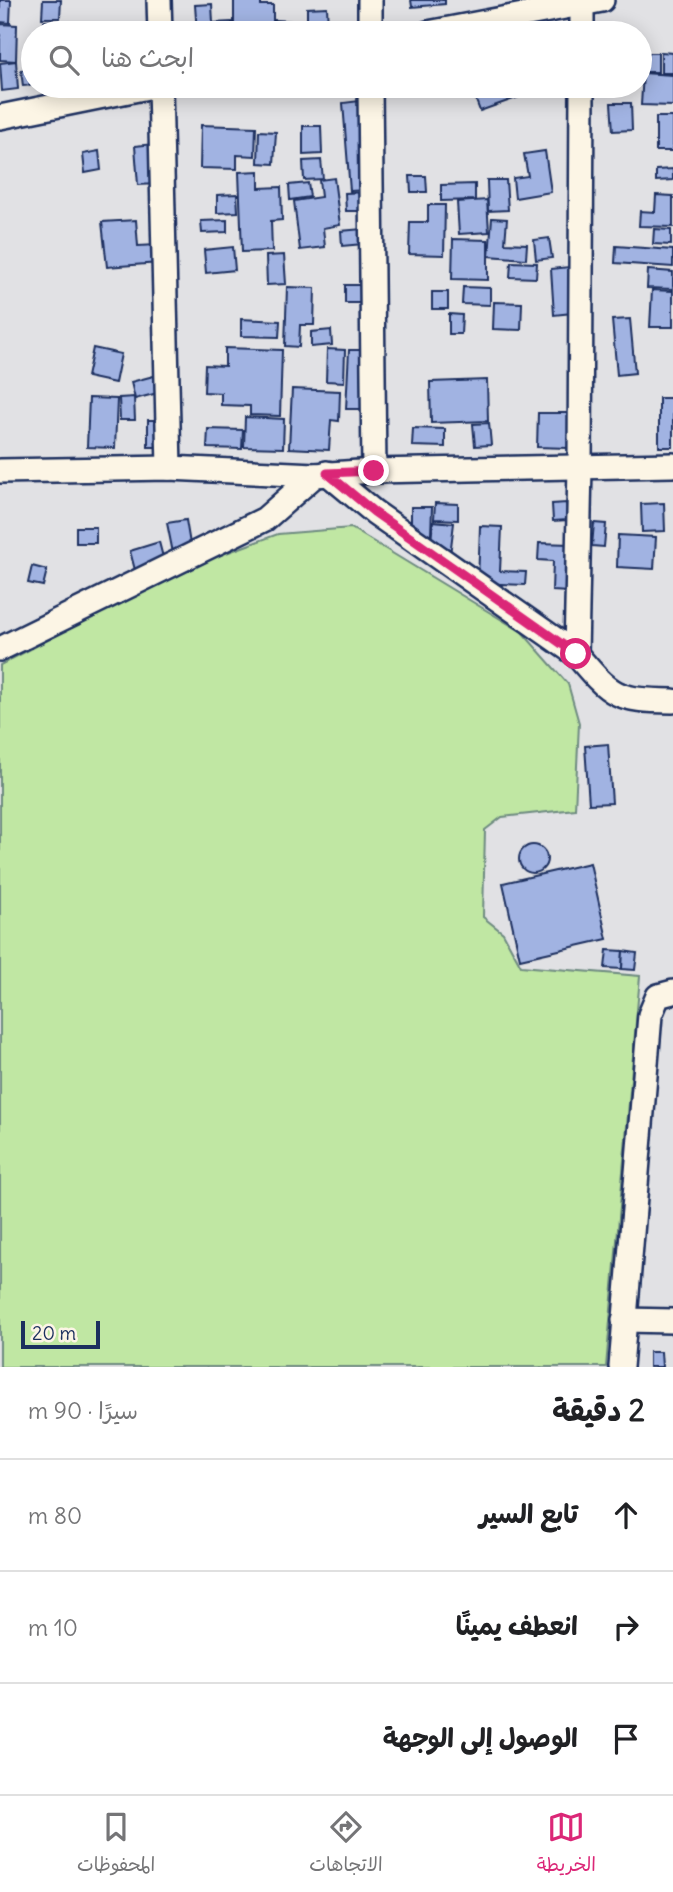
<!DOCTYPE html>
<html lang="ar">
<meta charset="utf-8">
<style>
:root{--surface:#fff;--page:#f6f6f6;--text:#202124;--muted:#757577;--line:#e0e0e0;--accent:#db2777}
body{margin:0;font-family:Delius,"Playpen Sans Arabic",sans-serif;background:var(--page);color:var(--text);direction:rtl}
.scale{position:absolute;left:21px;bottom:18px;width:79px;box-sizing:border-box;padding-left:7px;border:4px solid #1b2f5e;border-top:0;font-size:19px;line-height:24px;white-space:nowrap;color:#1b2f5e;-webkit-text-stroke:5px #fcf5e5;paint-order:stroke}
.stop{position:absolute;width:21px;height:21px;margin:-16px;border:5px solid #db2777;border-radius:50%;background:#fff}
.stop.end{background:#db2777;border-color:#fff;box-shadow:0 2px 7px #0008}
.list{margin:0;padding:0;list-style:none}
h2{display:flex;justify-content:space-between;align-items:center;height:91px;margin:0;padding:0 28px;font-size:30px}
h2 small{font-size:23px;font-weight:400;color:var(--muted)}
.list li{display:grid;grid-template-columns:46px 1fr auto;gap:21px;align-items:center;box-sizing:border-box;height:112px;padding:0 28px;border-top:2px solid var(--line)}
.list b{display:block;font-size:26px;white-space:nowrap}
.list em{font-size:23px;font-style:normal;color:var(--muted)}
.icon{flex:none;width:38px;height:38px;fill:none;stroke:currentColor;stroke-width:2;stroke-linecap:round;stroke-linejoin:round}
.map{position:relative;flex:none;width:673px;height:1367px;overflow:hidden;direction:ltr}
.search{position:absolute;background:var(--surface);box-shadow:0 4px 18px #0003;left:21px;right:21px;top:21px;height:77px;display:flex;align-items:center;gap:18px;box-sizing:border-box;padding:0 24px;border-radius:38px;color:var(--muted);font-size:26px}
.sheet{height:427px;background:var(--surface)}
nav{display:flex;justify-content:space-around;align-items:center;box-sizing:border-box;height:98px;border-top:2px solid var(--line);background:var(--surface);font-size:19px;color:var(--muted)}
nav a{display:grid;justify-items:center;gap:4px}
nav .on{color:var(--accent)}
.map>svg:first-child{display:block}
</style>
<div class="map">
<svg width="673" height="1367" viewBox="0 0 673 1367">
<rect width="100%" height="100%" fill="#e1e1e4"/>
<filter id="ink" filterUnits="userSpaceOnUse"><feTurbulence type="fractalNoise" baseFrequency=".0143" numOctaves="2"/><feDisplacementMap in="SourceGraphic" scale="14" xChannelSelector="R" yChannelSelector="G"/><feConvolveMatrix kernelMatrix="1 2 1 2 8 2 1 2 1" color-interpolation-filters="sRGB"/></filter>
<g filter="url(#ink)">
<path fill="#c0e7a3" stroke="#6e8b80" stroke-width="2" d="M351,528L522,632L568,684L579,723L575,809L502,817L485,830L483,917L503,933L521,966L640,976L606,1367H0V665L185,568L278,534Z"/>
<g fill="#a1b3e2" stroke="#1b2f5e" stroke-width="2">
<path d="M0,0H11L10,23L0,22Z"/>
<path d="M43,0H61L60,18H42Z"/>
<path d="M234,0H261V5H273V33H234Z"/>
<path d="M411,0H445V4L412,7Z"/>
<path d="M212,4L213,23L232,22L233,33H197L195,5Z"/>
<path d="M327,7L328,26L307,27V8Z"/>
<path d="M275,20L291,21V33H274Z"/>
<path d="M44,21L62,22V33H44Z"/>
<path d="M0,24L17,25L16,61L0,60Z"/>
<path d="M661,52L673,53V73H661Z"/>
<rect x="642" y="53" width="16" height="19"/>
<path d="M16,61L18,89L2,91L0,63Z"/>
<path d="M33,69V85L23,86L21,70Z"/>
<path d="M643,73L673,75V106L641,105Z"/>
<path d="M476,86H518L522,96L480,111L471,87Z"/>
<path d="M359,101L366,190L350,191L343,103Z"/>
<path d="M611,103H631L632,130L613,131Z"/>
<rect x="656" y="117" width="17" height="34"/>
<path d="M201,125L256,127L255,156L237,155V169L200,168Z"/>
<path d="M303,126H321L322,154L303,155Z"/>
<path d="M259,131L276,132L274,164L258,163Z"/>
<path d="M154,144L157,184L138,185L135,146Z"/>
<path d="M99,151L101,170L85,173L83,154Z"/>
<path d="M545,151L551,192L515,198L513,178L528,176L524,154Z"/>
<path d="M321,160L323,179L304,180L303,161Z"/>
<path d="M673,169V180L656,181V170Z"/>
<path d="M259,171V188L281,187L282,220L271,221L272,251L242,252L239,172Z"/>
<path d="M410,176H426L427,192H411Z"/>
<path d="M334,178L340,225L323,228L325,247L300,250L294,201L321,197L319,180Z"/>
<path d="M487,180H506L508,210L488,211Z"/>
<path d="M308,183L310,197L290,200L289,185Z"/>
<path d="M475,184V200L441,201V185Z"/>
<path d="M366,192V211H346L345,193Z"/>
<path d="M237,194L238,212L217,213V195Z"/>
<path d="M656,195L673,196V227L639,226L640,211L655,212Z"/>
<path d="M487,200L489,232L459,234L457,202Z"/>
<path d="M428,205H445L444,255L409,254L410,222H428Z"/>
<path d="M492,218L507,219L505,243L527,244L526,259L489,256Z"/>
<path d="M136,220L138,246L157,245L159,263L107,267L102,222Z"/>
<path d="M227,220V232L202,233L201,221Z"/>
<path d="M362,229L363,244L342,246L341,231Z"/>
<path d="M654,229L671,230V245L653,244Z"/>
<path d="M549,238L552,258L536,260L534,240Z"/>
<path d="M453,239L488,240V280L452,279Z"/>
<path d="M616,246L673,250V267L615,263Z"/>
<path d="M233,247L235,270L206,273L204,250Z"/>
<path d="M284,255L286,284L267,285L266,256Z"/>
<path d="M511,262L537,263L536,278L510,277Z"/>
<path d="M569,267L572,313L554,315L551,269Z"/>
<path d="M648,270L673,272V289L647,288Z"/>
<path d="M345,285H364L365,303H345Z"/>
<path d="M287,287L315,288L314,325H300L299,347L285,346Z"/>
<path d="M463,287L490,288V305L462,304Z"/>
<path d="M652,290L673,291V327H650Z"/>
<rect x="432" y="292" width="16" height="17"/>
<path d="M494,302L522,303L521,330L493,329Z"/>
<path d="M449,314L462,315L461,334H449Z"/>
<path d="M241,319L280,321L279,337L241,336Z"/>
<path d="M630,319L635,373L617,375L612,320Z"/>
<path d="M331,330L332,345L311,347V332Z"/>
<path d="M93,348L121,354L115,383L87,377Z"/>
<path d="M225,348L282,350L280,416L250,415V406L221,405V393L204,392L205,365L225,366Z"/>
<path d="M327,349L345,350L344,382L326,381Z"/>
<path d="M349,350H367L364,409H346Z"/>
<path d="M161,374L165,391L135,399L131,382Z"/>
<path d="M487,380L488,421L431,423L430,382Z"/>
<path d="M292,389L340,391L339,421L331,420L329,450L289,448Z"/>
<path d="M134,397L135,420H120L119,398Z"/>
<path d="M89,398L117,399L115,448L87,447Z"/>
<rect x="659" y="398" width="14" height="49"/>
<path d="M538,413H568V448L537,447Z"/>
<path d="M245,417L284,419L283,448L244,447Z"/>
<rect x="148" y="420" width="17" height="27"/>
<path d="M489,423L491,445L475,446L473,424Z"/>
<path d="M413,428L445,429V447L412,446Z"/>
<path d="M208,429L243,430L242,449L207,448Z"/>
<path d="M435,503L458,504V520L434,519Z"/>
<path d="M566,503L568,520L553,521L552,504Z"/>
<path d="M664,503L665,531L642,532L641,504Z"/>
<path d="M411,507H432L431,535L411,534Z"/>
<path d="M186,520L191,550L173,553L167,523Z"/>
<path d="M433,521L454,523L450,555L430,553Z"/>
<path d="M594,523L606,524L604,547L592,546Z"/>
<path d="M480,526L502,527L500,571L526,572L525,585L478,583Z"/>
<rect x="76" y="527" width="20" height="16"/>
<path d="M618,535L656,537L654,569L617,567Z"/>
<path d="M159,542L164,561L135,570L130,551Z"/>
<path d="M539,543L571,544L569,592L552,591L553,561L538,560Z"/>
<path d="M32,566L47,570L43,586L28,583Z"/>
<path d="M608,744L612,803L589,804L585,746Z"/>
<circle cx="533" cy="859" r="14"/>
<path d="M590,863L607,939L520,959L503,883Z"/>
<path d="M607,950L623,951L622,969L605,968Z"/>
<path d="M623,951L637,953L635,970L622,969Z"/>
<path d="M649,1352H661L662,1367H649Z"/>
</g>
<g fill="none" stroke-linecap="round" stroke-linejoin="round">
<g stroke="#1b2f5e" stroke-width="28">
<g id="minor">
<path d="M159,0L160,33"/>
<path d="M370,33V0"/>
<path d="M428,33L602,0"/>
<path d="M582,33V0"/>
<path d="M160,86L169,468"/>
<path d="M370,86L374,471"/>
<path d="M0,117L153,86"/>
<path d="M0,471L169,468L315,475L374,471L673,465"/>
<path d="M327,473L374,512L576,654C612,697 616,700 673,701"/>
<path d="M0,649L265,519L315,475"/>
<path d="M576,654L580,466L582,86"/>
<path d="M624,1320L673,1321"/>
<path d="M621,1367L650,1015L658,996L673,992"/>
</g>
</g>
<use href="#minor" stroke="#fcf5e5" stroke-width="23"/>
</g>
</g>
<g fill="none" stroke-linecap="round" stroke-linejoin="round" filter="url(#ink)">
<path stroke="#db2777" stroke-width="9" d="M374,471L327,473L374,512L576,654"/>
</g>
</svg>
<div class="scale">20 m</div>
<div class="stop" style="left:576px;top:654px"></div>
<div class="stop end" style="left:374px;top:471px"></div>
<div class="search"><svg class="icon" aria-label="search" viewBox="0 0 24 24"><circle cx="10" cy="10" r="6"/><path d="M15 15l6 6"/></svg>ابحث هنا</div>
</div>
<section class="sheet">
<h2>2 دقيقة<small>سيرًا · 90 m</small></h2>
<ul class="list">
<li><svg class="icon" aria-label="ahead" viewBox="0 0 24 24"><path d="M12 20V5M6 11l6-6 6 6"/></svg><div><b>تابع السير</b></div><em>80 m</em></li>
<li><svg class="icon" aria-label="right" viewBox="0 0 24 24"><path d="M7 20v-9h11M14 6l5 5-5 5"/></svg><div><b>انعطف يمينًا</b></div><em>10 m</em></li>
<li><svg class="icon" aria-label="arrive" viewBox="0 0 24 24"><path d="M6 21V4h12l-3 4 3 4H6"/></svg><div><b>الوصول إلى الوجهة</b></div></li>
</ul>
</section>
<nav>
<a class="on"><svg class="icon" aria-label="map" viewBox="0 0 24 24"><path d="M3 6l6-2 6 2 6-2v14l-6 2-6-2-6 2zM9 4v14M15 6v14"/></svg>الخريطة</a>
<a><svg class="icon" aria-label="directions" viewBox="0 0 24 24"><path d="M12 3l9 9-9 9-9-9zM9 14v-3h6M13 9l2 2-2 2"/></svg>الاتجاهات</a>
<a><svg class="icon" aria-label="saved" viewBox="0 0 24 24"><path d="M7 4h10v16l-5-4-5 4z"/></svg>المحفوظات</a>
</nav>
